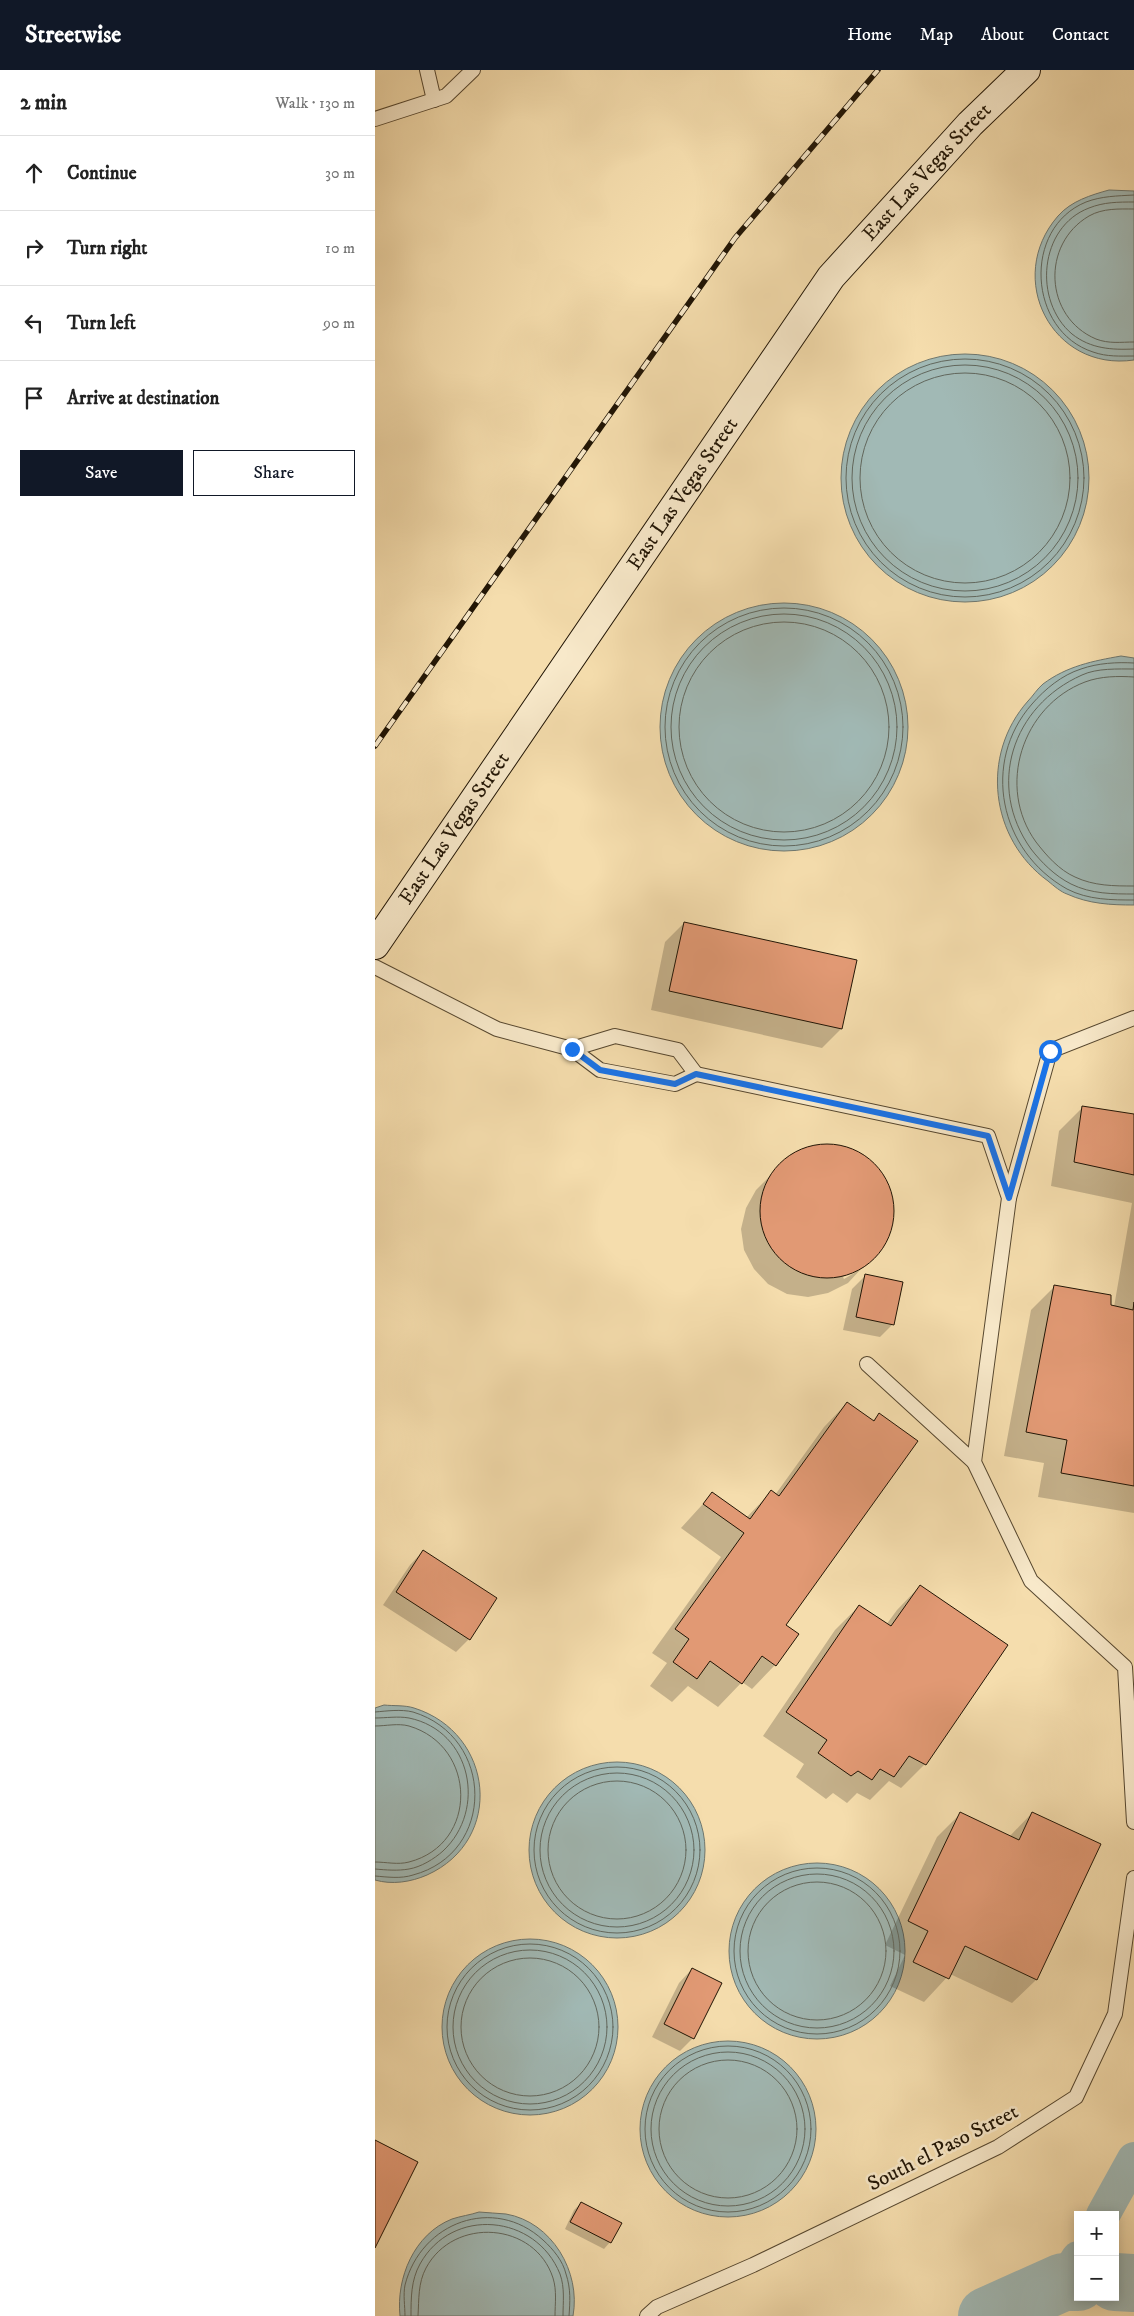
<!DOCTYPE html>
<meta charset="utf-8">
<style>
:root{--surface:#fff;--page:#f2f2f2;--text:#222;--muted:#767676;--line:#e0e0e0;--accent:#111827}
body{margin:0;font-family:"IM FELL DW Pica",serif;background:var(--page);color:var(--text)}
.controls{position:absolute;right:15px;bottom:15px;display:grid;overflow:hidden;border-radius:0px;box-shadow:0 2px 12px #0003}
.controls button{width:45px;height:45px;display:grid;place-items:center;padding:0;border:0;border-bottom:1px solid var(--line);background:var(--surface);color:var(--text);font:25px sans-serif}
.stop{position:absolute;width:15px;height:15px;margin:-11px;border:4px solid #1a73e8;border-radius:50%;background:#fff}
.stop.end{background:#1a73e8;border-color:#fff;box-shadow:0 1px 5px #0008}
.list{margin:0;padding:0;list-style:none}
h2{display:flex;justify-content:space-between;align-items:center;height:65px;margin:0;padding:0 20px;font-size:21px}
h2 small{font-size:16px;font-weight:400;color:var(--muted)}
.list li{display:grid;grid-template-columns:32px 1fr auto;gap:15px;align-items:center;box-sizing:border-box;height:75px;padding:0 20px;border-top:1px solid var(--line)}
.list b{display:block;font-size:19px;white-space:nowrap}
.list em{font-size:16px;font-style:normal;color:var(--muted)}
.actions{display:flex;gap:10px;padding:15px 20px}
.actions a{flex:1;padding:11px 0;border:1px solid var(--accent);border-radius:0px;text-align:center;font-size:18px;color:var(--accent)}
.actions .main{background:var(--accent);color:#fff}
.icon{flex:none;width:28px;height:28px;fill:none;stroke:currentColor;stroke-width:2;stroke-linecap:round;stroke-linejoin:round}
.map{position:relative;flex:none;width:759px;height:2246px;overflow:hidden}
header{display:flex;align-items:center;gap:30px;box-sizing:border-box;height:70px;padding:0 25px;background:var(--accent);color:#fff}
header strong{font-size:24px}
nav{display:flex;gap:28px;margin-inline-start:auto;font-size:18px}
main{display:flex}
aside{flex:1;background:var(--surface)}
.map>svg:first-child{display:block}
</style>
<header>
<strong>Streetwise</strong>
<nav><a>Home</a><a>Map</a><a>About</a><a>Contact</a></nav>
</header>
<main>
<aside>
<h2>2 min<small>Walk · 130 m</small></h2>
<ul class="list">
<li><svg class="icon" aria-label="ahead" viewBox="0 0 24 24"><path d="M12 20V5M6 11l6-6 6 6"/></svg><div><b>Continue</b></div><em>30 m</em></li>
<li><svg class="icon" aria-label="right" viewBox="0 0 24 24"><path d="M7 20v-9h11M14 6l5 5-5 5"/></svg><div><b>Turn right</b></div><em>10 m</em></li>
<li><svg class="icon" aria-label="left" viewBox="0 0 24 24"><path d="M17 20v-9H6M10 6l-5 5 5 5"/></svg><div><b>Turn left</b></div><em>90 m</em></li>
<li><svg class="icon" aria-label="arrive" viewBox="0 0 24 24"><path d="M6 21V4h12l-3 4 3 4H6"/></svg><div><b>Arrive at destination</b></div></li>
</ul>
<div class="actions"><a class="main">Save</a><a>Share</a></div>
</aside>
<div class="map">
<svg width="759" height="2246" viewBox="0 0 759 2246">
<rect width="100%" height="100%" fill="#f5ddad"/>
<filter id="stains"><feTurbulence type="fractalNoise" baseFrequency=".004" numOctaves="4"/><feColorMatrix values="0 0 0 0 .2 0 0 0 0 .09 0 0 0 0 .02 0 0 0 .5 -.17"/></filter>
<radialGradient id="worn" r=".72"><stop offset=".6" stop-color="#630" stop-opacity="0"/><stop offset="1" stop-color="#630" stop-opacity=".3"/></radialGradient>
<g fill="#a1b9b5" stroke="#6e776f">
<path d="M734,120L759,121V290C677,302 629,208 683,146C696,131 716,125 734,120Z"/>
<circle cx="590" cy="408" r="124"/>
<circle cx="409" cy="657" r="124"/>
<path d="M746,586L759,588V835C736,835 714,834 692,824C686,822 679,816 673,811C615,769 605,685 653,631C658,626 662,619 668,614C692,596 718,591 746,586Z"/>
<path d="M9,1635C18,1636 30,1635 39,1638C119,1663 130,1770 52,1805C36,1812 17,1815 0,1810V1638Z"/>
<circle cx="242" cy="1780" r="88"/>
<circle cx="442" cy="1881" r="88"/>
<circle cx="155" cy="1957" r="88"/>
<circle cx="353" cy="2059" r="88"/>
<path d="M104,2142C113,2143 122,2143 131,2144C177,2152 206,2202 198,2246H25C21,2208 39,2164 77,2149C86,2146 95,2145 104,2142Z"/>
</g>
<g fill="#0003">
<path d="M309,853L466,959L447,978L276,940L290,872Z"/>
<path d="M707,1038L759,1046V1443L663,1427L669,1393L629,1386L656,1240L680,1216L739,1237L757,1133L676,1116L684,1061Z"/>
<path d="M457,1075L479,1080L498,1093L512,1111L518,1133L517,1155L508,1176L493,1193L468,1207L469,1209L486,1199L473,1213L453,1223L433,1227L412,1224L393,1214L379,1199L369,1180L366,1159L371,1138L381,1120L416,1085L435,1077Z"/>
<path d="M491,1205L518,1254L505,1267L468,1260L477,1219Z"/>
<path d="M472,1333L497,1351L504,1345L410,1556L400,1595L377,1619L367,1612L343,1637L313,1616L297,1632L275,1616L292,1593L277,1583L346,1487L306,1458L337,1424L371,1448L396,1422L400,1425L449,1357Z"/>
<path d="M48,1481L94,1569L81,1582L8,1535L35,1495Z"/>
<path d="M545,1516L550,1694L526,1718L514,1711L495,1730L482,1723L472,1733L458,1723L451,1729L421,1707L429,1694L388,1666L460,1560L484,1536L511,1555L522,1540Z"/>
<path d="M657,1743L724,1775L661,1910L637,1933L575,1904L549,1932L515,1916L530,1885L510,1875L562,1767L585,1744L634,1767Z"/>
<path d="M317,1899L318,1968L305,1981L277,1967L304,1913Z"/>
<path d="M206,2133L235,2172L229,2179L190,2159L199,2140Z"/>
</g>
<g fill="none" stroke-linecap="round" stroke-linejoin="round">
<g stroke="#61675d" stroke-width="1">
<path d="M759,125C742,126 727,126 711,132C647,158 653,261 718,282C732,287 745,286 759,286"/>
<path d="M759,132C743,132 729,132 714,138C664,157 658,231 697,264C716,279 737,280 759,279"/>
<path d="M759,139C744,139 728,138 714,146C666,174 669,247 721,269C734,274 746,272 759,272"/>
<circle cx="590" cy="408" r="119"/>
<circle cx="590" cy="408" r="113"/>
<circle cx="590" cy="408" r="105"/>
<circle cx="409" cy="657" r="119"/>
<circle cx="409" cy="657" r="113"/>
<circle cx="409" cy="657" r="105"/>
<path d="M759,593C742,592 723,593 706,599C687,605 670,619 657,634C606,692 624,781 692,819C713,830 737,830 759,830"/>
<path d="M759,599C743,599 722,598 707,605C637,636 611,716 656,779C666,792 680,806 696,814C716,824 738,824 759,824"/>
<path d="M759,607C743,606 726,606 710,612C647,636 621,717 661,772C671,785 684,800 700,807C719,816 739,816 759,816"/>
<path d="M0,1642C12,1641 26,1639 38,1642C120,1667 121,1783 38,1805C26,1809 12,1807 0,1806"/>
<path d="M0,1648C11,1648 23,1646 34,1648C97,1661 112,1740 68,1781C59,1789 46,1797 34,1799C23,1801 11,1800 0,1799"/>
<path d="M0,1656C11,1656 23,1653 34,1656C102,1676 104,1774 34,1792C23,1795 11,1792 0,1792"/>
<circle cx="242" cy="1780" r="83"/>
<circle cx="242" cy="1780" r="77"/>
<circle cx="242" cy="1780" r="69"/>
<circle cx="442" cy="1881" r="83"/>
<circle cx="442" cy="1881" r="77"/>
<circle cx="442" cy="1881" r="69"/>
<circle cx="155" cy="1957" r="83"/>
<circle cx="155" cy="1957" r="77"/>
<circle cx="155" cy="1957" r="69"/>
<circle cx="353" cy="2059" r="83"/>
<circle cx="353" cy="2059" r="77"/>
<circle cx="353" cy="2059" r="69"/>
<path d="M30,2246C30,2236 28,2225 30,2215C46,2152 119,2125 168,2170C178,2179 188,2191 191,2204C196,2219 195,2232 194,2246"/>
<path d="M36,2246C36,2228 36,2210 45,2194C77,2136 161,2144 185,2204C190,2218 188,2232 188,2246"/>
<path d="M43,2246C44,2229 43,2213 51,2198C79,2146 160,2152 178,2208C182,2221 180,2233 180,2246"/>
</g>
<g stroke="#a1b9b5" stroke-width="34">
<path d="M728,2145L759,2089"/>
<path d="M688,2212L703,2188"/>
</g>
<g stroke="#a1b9b5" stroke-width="58">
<path d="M740,2212L759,2213"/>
<path d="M612,2246L688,2212H703"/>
</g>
</g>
<g fill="#e19974" stroke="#211505">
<path d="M309,852L482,890L467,959L294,921Z"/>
<path d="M707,1036L759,1044V1105L699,1092Z"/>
<circle cx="452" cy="1141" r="67"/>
<path d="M490,1204L528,1212L519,1255L481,1247Z"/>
<path d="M679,1215L736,1225V1235L758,1240L759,1232V1416L686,1403L692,1370L651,1362Z"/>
<path d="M472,1332L499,1351L504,1343L543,1371L411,1555L424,1564L401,1596L387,1586L367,1614L335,1591L322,1609L298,1592L314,1569L300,1559L369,1463L328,1434L337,1422L375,1449L396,1420L404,1426Z"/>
<path d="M48,1480L122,1528L95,1570L21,1522Z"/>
<path d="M545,1515L633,1575L551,1695L534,1686L519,1707L505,1699L497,1710L483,1701L476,1706L443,1683L452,1670L411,1642L484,1535L516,1556Z"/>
<path d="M585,1742L644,1770L657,1742L726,1774L662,1910L590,1876L574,1909L538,1892L553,1861L533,1851Z"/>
<path d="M317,1898L347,1913L319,1969L289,1954Z"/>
<path d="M0,2070L43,2092L0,2178Z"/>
<path d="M206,2132L247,2153L236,2173L195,2152Z"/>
</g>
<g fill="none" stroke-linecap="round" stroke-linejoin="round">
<g stroke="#56472f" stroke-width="16">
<g id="lane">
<path d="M52,0L59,30"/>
<path d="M0,49L71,26L98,0"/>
<path d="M0,897L122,959L197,979L225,1000L300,1014L321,1004L303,980L240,966L197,979"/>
<path d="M321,1004L613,1066L634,1128L599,1392L656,1511L750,1597L759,1752"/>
<path d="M634,1128L675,981L759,948"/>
<path d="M492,1294L599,1392"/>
<path d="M272,2246L282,2237L378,2195L623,2077L701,2027L740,1944L759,1808"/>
</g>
</g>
<g stroke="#211505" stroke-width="30">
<g id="secondary">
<path id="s1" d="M0,875L456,207L595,54L651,0"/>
</g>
</g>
<use href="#lane" stroke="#f8e9ca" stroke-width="14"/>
<use href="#secondary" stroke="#f8e9ca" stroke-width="28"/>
<g stroke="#211505" stroke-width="5.5">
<path id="rail" d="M0,676L360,168L503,0"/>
</g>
<use href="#rail" stroke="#f8e9ca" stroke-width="4" stroke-dasharray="11" stroke-linecap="butt"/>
</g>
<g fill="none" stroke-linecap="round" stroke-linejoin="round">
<path stroke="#1a73e8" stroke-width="6" d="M197,979L225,1000L300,1014L321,1004L613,1066L634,1128L675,981"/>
</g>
<g text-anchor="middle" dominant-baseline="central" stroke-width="5" stroke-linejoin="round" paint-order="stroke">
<g font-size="21" fill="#211505" stroke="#f8e9ca">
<text stroke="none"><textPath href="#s1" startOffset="951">East Las Vegas Street</textPath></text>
<text stroke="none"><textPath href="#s1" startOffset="546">East Las Vegas Street</textPath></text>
<text stroke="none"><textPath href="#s1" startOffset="141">East Las Vegas Street</textPath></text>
<text transform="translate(568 2078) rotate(-27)">South el Paso Street</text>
</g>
</g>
<rect width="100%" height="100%" filter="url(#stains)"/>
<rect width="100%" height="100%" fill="url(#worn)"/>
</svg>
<div class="controls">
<button>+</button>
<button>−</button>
</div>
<div class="stop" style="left:675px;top:981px"></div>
<div class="stop end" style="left:197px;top:979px"></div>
</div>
</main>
